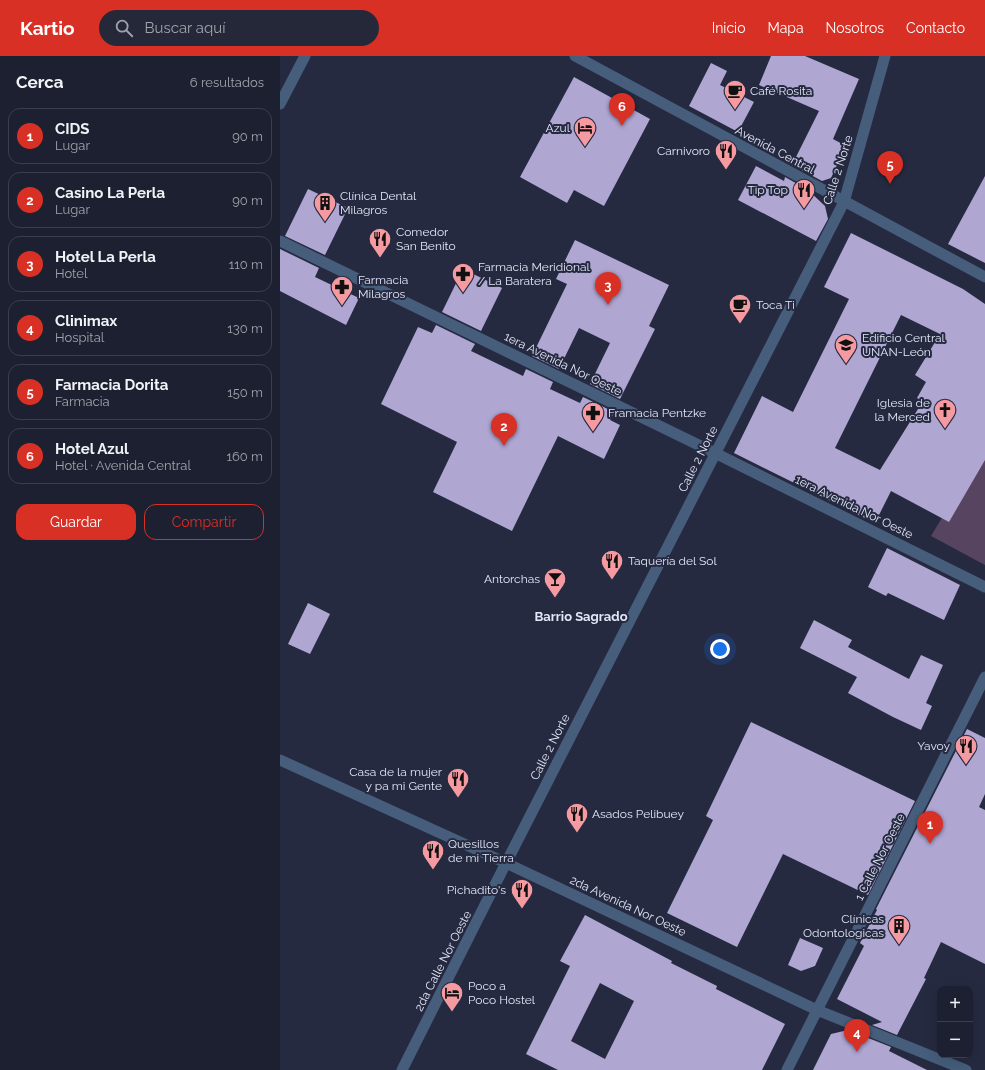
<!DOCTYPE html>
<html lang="es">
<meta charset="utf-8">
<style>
:root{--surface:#1c2031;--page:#252839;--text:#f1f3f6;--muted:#a0a3ab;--line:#3a3e4d;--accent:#d93025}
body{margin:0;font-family:Raleway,sans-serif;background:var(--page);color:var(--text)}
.controls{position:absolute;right:12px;bottom:12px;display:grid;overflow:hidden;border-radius:8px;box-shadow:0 4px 16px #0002}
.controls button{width:36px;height:36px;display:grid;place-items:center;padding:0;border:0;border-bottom:1px solid var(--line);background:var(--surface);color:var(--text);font:20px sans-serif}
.you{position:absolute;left:440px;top:593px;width:14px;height:14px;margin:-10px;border:3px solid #fff;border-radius:50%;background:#1a73e8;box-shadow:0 0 0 6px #1a73e833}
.badge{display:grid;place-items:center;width:26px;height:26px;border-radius:50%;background:var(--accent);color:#fff;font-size:13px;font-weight:700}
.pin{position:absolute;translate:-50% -33px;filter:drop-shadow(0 1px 2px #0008)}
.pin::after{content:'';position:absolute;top:21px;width:14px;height:12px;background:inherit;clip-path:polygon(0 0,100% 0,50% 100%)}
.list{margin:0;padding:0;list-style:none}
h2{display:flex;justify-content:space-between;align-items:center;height:52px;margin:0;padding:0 16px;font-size:17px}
h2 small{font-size:13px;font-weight:400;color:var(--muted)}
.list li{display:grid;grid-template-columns:26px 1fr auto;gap:12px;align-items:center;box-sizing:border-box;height:56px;margin:0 8px 8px;padding:0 8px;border:1px solid var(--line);border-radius:12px}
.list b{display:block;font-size:15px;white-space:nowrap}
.list p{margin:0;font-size:13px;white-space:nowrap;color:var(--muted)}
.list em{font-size:13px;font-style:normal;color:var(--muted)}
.actions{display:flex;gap:8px;padding:12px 16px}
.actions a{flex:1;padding:9px 0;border:1px solid var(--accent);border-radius:12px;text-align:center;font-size:14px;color:var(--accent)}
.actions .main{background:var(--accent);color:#fff}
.icon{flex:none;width:22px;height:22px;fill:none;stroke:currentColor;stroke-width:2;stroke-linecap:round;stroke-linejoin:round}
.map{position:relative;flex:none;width:705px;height:1014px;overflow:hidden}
header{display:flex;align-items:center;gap:24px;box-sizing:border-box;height:56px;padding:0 20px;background:var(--accent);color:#fff}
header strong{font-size:19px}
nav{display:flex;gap:22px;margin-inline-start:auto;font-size:14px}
.search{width:280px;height:36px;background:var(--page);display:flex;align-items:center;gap:10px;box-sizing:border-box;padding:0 14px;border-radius:22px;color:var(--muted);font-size:15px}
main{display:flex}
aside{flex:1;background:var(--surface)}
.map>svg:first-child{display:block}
</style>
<header>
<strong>Kartio</strong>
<div class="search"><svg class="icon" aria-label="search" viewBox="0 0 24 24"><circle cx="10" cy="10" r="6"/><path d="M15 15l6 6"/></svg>Buscar aquí</div>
<nav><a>Inicio</a><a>Mapa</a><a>Nosotros</a><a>Contacto</a></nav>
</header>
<main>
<aside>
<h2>Cerca<small>6 resultados</small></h2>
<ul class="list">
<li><span class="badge">1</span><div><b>CIDS</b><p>Lugar</p></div><em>90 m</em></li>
<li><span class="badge">2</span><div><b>Casino La Perla</b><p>Lugar</p></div><em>90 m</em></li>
<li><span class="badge">3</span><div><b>Hotel La Perla</b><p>Hotel</p></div><em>110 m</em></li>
<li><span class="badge">4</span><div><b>Clinimax</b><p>Hospital</p></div><em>130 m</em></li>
<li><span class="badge">5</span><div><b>Farmacia Dorita</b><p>Farmacia</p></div><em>150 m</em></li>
<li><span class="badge">6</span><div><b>Hotel Azul</b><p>Hotel · Avenida Central</p></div><em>160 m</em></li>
</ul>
<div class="actions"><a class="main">Guardar</a><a>Compartir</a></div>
</aside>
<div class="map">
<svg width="705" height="1014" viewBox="0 0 705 1014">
<rect width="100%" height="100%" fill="#252a41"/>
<path fill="#574460" d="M705,391V509L651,480Z"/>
<g fill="#afa6d2" fill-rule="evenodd">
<path d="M491,0H525L579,23L553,83L566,90L551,122L542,125L512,109L539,55L479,29Z"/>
<path d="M431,7L447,15L440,29L474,46L458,76L409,50Z"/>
<path d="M294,21L370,63L324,150L294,134L287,147L240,121Z"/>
<path d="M476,110L504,125L505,121L528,134L545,150L548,163L536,185L458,144Z"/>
<path d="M705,120V207L668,188Z"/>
<path d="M28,133L68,152L45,199L5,180Z"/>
<path d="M571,177L683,233L705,248V404L669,466L611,435L595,467L454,397L482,340L513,356L569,243L544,231ZM621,259L660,278L635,319L646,326L637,342L643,345L600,414L555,392Z"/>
<path d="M295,184L389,229L369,270L375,273L340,343L310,328L330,287L299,272L279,313L252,300L287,228L276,223Z"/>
<path d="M0,193L39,212L35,221L79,242L66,269L0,235Z"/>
<path d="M183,213L222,232L201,275L162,256Z"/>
<path d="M156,269L195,288L191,295L243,320L246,313L273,326L270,333L300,347L303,341L334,356L330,364L340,369L324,403L278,380L232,475L153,436L177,386L101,348L138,271L152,277Z"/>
<path d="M607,492L680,529L664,564L608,537L606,540L588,531Z"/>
<path d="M28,547L50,558L30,598L8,588Z"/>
<path d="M534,564L572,584L568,591L629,623L641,599L663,609L646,647L652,650L641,674L613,661L568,637L577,621L520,592Z"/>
<path d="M471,666L635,745L588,839L503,798L457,891L387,857L433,764L426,760Z"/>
<path d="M687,673L705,682V738L699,751L705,754V908L661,886L644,922L646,923L617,979L592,969L602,966L557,943L584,890L580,887L597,854L596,853Z"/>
<path d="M305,859L392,905L391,907L437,930L436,933L505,968L482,1014H278L246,998L290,910L280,905ZM320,927L354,945L325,1003L291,985Z"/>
<path d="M520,882L543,892L535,910L521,915L508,909Z"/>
<path d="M568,974L611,991L609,995L647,1014H533L551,978Z"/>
</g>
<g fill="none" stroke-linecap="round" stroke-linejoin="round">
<path stroke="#465e7b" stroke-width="11" d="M0,185L435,397L705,531"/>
<g stroke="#465e7b" stroke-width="11">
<path d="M295,0L705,221"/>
<path d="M0,48L25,0"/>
<path d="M122,1014L226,807L564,146L605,0"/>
</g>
<g stroke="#465e7b" stroke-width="11">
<path d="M0,704L226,807L537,954L686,1014"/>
<path d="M507,1014L705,621"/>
</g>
</g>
<defs>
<g id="cafe-pin" transform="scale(1.15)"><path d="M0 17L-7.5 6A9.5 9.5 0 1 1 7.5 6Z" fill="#f49aa0" stroke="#252a41"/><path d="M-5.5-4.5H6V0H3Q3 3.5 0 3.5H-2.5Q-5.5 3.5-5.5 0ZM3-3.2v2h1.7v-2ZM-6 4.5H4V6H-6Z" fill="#111"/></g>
<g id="hotel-pin" transform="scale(1.15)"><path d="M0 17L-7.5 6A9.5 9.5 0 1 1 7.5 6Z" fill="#f49aa0" stroke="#252a41"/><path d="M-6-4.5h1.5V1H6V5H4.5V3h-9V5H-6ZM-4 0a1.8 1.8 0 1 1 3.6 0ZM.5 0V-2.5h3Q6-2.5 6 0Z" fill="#111"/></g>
<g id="restaurant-pin" transform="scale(1.15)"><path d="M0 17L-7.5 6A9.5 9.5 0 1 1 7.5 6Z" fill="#f49aa0" stroke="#252a41"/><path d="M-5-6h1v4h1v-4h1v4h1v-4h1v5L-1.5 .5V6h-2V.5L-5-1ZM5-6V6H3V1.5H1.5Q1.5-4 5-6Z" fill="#111"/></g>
<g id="building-pin" transform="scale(1.15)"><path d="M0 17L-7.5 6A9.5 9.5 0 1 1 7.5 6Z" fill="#f49aa0" stroke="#252a41"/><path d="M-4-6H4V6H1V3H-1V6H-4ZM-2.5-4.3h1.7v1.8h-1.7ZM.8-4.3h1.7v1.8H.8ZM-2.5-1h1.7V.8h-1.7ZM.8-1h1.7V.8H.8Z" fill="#111"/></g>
<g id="pharmacy-pin" transform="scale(1.15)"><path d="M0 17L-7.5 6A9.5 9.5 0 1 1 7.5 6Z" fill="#f49aa0" stroke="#252a41"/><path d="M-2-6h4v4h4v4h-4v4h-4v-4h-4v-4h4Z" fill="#111"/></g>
<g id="university-pin" transform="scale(1.15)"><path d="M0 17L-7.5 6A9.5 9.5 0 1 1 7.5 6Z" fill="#f49aa0" stroke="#252a41"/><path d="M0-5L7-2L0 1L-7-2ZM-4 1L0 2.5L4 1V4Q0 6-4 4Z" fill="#111"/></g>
<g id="church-pin" transform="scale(1.15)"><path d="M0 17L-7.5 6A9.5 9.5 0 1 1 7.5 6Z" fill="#f49aa0" stroke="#252a41"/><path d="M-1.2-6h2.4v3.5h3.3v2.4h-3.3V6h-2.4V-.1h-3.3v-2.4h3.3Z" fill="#111"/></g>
<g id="bar-pin" transform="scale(1.15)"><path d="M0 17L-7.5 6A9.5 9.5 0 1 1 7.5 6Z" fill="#f49aa0" stroke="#252a41"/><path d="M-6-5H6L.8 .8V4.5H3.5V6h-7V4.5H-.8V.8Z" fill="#111"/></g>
</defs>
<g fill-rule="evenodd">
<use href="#cafe-pin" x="455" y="35"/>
<use href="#hotel-pin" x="305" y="72"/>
<use href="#restaurant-pin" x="446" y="95"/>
<use href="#restaurant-pin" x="524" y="134"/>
<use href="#building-pin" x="45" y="147"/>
<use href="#restaurant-pin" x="100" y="183"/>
<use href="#pharmacy-pin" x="183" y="218"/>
<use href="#pharmacy-pin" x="62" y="231"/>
<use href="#cafe-pin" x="460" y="249"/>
<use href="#university-pin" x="566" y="289"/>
<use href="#church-pin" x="665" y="354"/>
<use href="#pharmacy-pin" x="313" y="357"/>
<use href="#restaurant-pin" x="332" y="505"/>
<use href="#bar-pin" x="275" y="523"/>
<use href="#restaurant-pin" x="686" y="690"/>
<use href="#restaurant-pin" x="178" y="723"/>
<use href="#restaurant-pin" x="297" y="758"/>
<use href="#restaurant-pin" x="153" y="795"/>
<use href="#restaurant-pin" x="242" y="834"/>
<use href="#building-pin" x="619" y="870"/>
<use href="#hotel-pin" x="172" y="937"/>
</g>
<g text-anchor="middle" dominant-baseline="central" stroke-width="4" stroke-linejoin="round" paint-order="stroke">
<g font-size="12" fill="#e2e6f6" stroke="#252a41" text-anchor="start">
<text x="470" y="35">Café Rosita</text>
<text x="290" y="72" text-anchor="end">Azul</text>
<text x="430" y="95" text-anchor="end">Carnivoro</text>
<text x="508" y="134" text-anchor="end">Tip Top</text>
<text x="60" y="140">Clínica Dental<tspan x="60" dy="14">Milagros</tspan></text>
<text x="116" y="176">Comedor<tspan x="116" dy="14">San Benito</tspan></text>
<text x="198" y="211">Farmacia Meridional<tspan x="198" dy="14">/ La Baratera</tspan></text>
<text x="78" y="224">Farmacia<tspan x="78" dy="14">Milagros</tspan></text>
<text x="476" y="249">Toca Ti</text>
<text x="582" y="282">Edificio Central<tspan x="582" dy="14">UNAN-León</tspan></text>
<text x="650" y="347" text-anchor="end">Iglesia de<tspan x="650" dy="14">la Merced</tspan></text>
<text x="328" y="357">Framacia Pentzke</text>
<text x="348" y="505">Taquería del Sol</text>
<text x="260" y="523" text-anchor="end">Antorchas</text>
<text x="670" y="690" text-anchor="end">Yavoy</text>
<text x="162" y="716" text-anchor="end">Casa de la mujer<tspan x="162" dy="14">y pa mi Gente</tspan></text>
<text x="312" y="758">Asados Pelibuey</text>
<text x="168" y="788">Quesillos<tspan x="168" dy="14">de mi Tierra</tspan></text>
<text x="226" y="834" text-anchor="end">Pichadito's</text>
<text x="604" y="863" text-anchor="end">Clínicas<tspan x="604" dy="14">Odontologicas</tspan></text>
<text x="188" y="930">Poco a<tspan x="188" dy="14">Poco Hostel</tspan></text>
</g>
<g font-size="12" fill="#e2e6f6" stroke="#252a41">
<text transform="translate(495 94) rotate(28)">Avenida Central</text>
<text transform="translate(558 114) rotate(-72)">Calle 2 Norte</text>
<text transform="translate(283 308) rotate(26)">1era Avenida Nor Oeste</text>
<text transform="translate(418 403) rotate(-63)">Calle 2 Norte</text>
<text transform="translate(574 451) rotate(26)">1era Avenida Nor Oeste</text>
<text transform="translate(270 691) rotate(-63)">Calle 2 Norte</text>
<text transform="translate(600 801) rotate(-63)">1 Calle Nor Oeste</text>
<text transform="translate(348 850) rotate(25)">2da Avenida Nor Oeste</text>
<text transform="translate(163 905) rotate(-63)">2da Calle Nor Oeste</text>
</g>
<g font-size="13" font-weight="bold" fill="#e2e6f6" stroke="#252a41">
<text x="301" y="560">Barrio Sagrado</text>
</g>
</g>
</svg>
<div class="controls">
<button>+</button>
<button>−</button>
</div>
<div class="you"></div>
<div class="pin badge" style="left:650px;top:788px">1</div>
<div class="pin badge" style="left:224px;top:390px">2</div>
<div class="pin badge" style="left:328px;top:249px">3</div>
<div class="pin badge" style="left:577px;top:996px">4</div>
<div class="pin badge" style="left:610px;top:128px">5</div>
<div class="pin badge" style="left:342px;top:70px">6</div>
</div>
</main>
